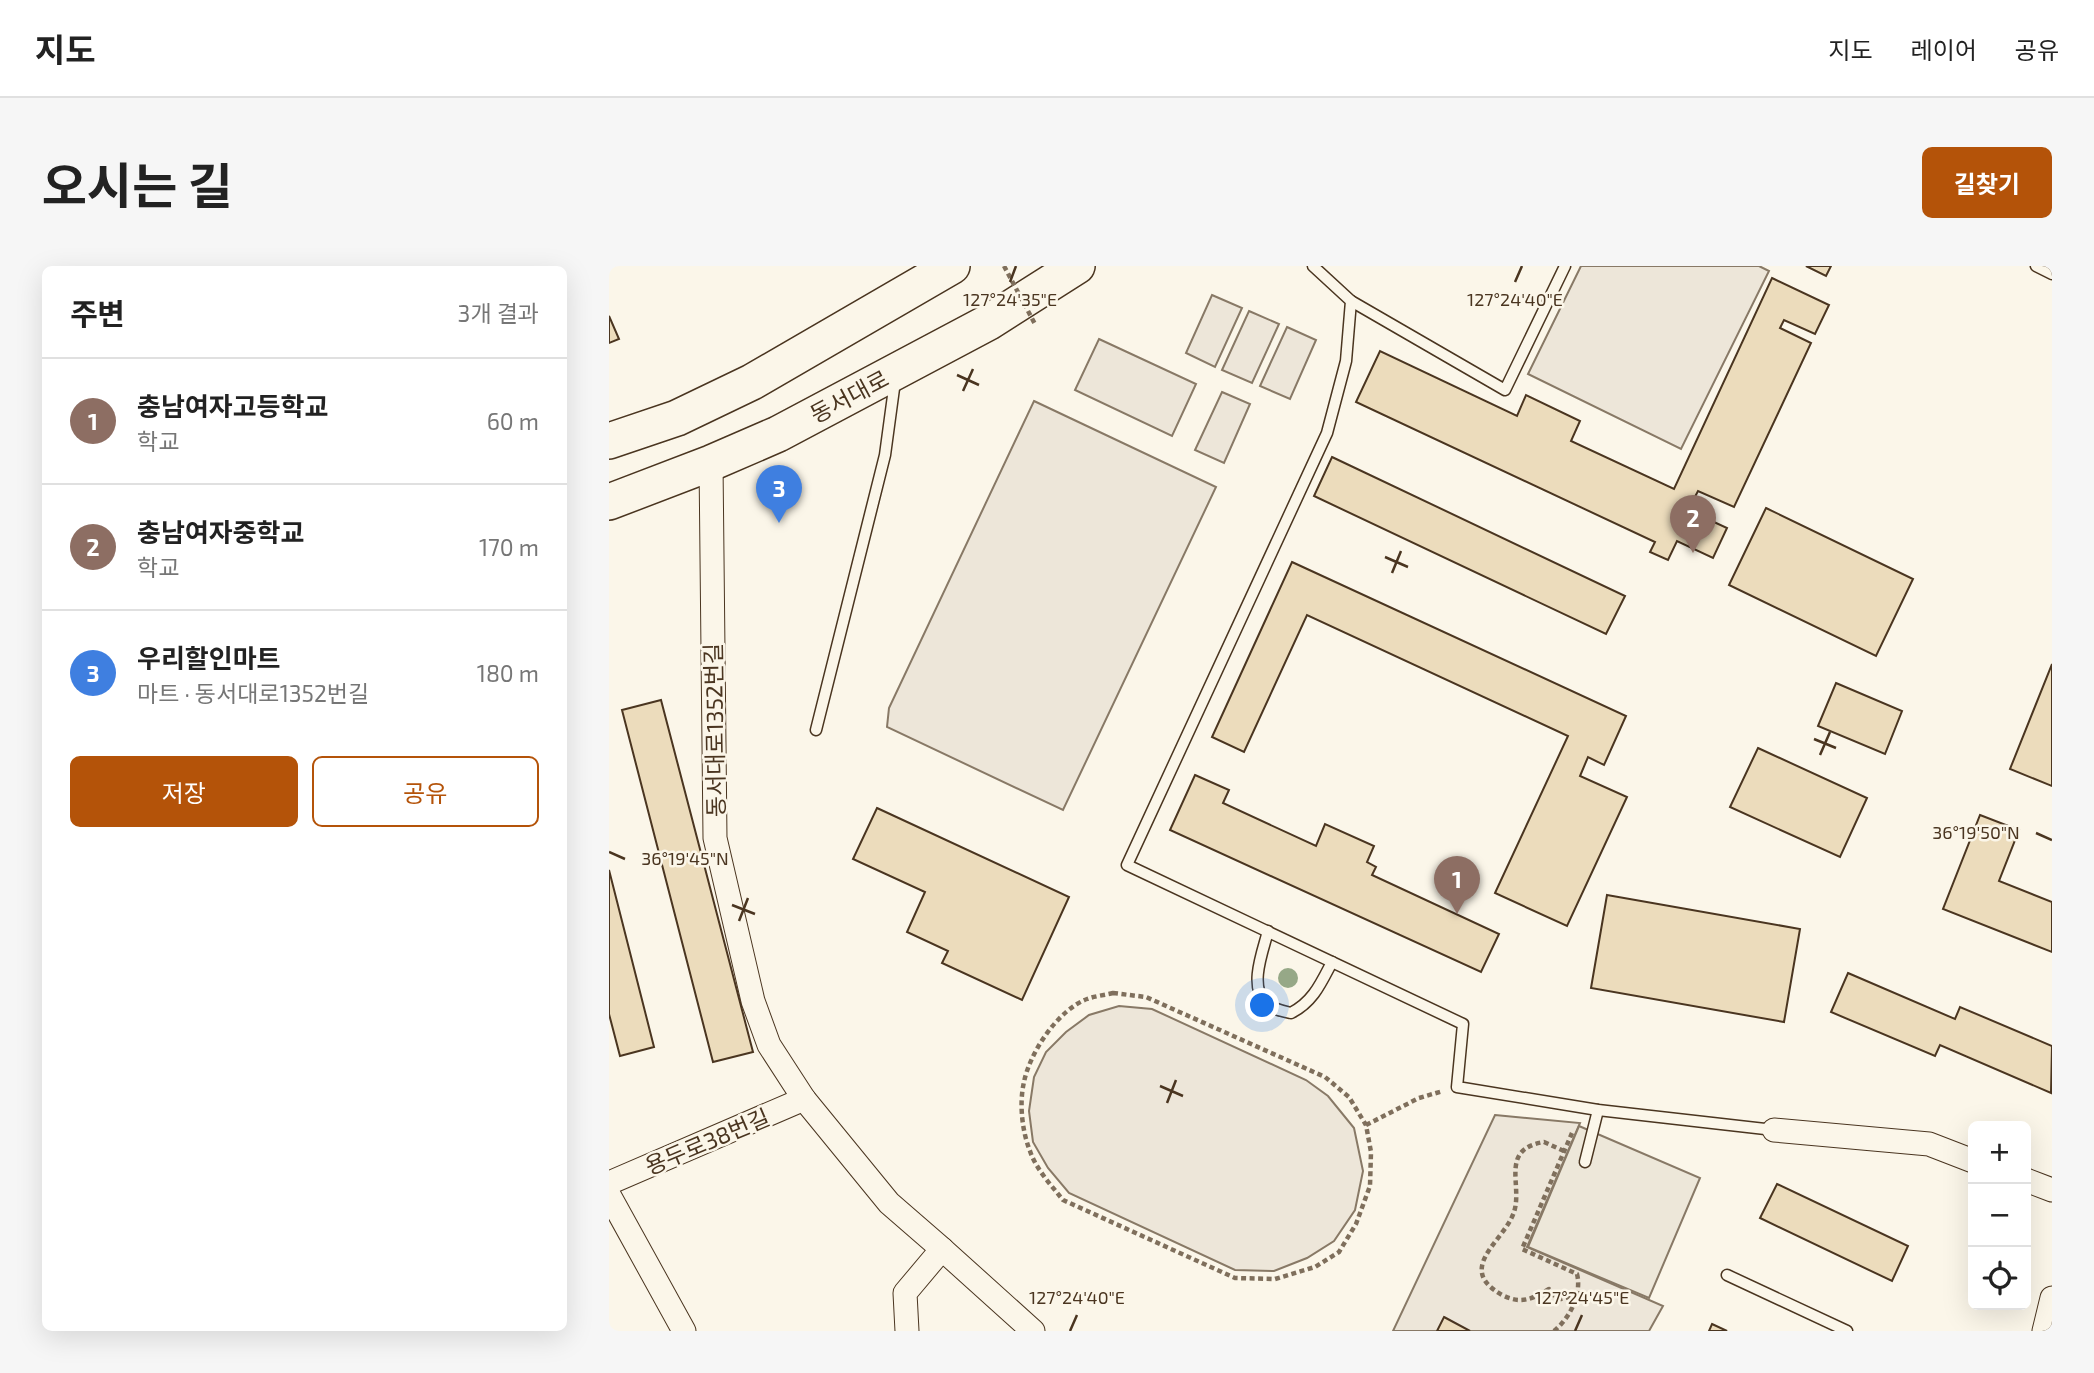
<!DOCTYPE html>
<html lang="ko">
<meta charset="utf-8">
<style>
:root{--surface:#fff;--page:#f6f6f6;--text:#222;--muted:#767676;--line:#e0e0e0;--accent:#b45309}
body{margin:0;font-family:"Exo 2","Noto Sans KR",sans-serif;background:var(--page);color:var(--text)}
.controls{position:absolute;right:21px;bottom:21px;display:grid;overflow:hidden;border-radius:10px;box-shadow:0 7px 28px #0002}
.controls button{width:63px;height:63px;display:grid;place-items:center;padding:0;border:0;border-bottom:2px solid var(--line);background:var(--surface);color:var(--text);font:35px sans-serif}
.you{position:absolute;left:654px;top:740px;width:24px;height:24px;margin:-18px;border:5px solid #fff;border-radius:50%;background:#1a73e8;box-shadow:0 0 0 10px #1a73e833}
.badge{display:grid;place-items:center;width:46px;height:46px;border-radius:50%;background:var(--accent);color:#fff;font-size:23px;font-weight:700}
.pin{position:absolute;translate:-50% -58px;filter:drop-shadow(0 2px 4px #0008)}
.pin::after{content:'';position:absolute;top:37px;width:24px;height:21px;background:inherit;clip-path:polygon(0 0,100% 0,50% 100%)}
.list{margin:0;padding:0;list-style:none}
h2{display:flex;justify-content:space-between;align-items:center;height:91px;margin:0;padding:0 28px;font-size:30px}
h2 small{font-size:23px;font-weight:400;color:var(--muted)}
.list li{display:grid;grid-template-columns:46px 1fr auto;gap:21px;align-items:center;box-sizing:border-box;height:126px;padding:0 28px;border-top:2px solid var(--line)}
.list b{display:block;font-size:26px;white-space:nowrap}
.list p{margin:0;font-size:23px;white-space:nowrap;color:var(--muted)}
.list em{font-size:23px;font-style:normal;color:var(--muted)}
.actions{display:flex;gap:14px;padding:21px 28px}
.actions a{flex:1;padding:16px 0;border:2px solid var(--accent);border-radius:10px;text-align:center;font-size:24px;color:var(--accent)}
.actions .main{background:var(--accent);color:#fff}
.icon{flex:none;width:38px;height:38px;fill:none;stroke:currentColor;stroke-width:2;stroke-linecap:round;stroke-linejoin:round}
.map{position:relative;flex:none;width:1443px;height:1065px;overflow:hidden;border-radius:10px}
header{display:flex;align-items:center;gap:42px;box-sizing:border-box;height:98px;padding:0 35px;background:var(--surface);border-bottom:2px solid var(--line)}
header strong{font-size:33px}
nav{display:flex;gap:38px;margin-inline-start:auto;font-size:24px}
.intro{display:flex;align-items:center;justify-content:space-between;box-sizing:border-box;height:168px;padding:0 42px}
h1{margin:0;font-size:49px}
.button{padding:18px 32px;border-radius:10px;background:var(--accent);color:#fff;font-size:24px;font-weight:700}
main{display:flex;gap:42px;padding:0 42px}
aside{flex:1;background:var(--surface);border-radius:10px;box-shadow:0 7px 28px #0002}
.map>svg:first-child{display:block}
</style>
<header>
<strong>지도</strong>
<nav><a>지도</a><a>레이어</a><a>공유</a></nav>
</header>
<div class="intro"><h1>오시는 길</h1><a class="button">길찾기</a></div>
<main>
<aside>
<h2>주변<small>3개 결과</small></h2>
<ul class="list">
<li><span class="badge" style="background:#8d6e63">1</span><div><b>충남여자고등학교</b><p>학교</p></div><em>60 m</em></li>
<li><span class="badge" style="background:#8d6e63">2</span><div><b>충남여자중학교</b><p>학교</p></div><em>170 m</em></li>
<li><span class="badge" style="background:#3f7fe0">3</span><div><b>우리할인마트</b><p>마트 · 동서대로1352번길</p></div><em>180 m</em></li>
</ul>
<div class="actions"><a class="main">저장</a><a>공유</a></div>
</aside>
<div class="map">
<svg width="1443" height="1065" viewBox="0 0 1443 1065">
<rect width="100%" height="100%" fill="#fbf6e9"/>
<g fill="#ede6d9" stroke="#887966" stroke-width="2">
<path d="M972,0H1150L1160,5L1072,183L919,108Z"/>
<path d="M603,29L633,42L606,101L577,87Z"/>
<path d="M640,45L670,58L643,117L613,104Z"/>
<path d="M678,61L707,74L681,133L651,120Z"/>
<path d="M490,73L587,118L563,170L466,124Z"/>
<path d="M613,126L641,138L615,197L586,184Z"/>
<path d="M425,135L607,221L454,544L278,461L280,442Z"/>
<path d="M510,740L543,743L697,814L719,830L745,862L754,905L746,944L725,975L698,992L665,1005L626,1004L460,927L439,902L424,876L420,845L425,811L437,786L457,766L480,749Z"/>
<path d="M886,849L971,857L918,981L1054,1040L1040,1065H784Z"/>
</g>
<path fill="#ede7d9" stroke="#887966" stroke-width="2" d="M970,860L1091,912L1040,1032L919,981Z"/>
<g fill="#ecdcbc" stroke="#4a3520" stroke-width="2">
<path d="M1197,0H1222L1217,10Z"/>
<path d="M1163,12L1220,39L1206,68L1175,54L1171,62L1202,77L1125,241L1089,225L1079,244L1118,262L1104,292L1068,275L1059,294L1041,286L1046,276L747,136L771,85L908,150L917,129L971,155L962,175L1065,223Z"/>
<path d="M0,50L10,73L0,77Z"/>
<path d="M723,191L1016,330L997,368L705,230Z"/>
<path d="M1157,242L1304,313L1267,390L1120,319Z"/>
<path d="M683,296L1017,450L995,499L979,491L971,510L1018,531L958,660L886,627L959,470L698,349L635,486L603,471Z"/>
<path d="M1443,398V520L1401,503Z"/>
<path d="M1227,417L1293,445L1276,488L1209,460Z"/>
<path d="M52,434L144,786L104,796L13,444Z"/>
<path d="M1149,482L1258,532L1231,591L1121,541Z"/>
<path d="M586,509L620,524L614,537L707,580L716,558L765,580L758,596L767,601L763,609L890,668L872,706L561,564Z"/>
<path d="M268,542L460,631L413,734L333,697L339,685L298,666L316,626L244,593Z"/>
<path d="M1371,549L1410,564L1390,615L1443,636V686L1334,643Z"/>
<path d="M0,604L45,781L11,790L0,748Z"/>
<path d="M998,629L1191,663L1175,756L982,722Z"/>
<path d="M1239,707L1346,753L1351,741L1443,780L1442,827L1331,779L1326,790L1222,746Z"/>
<path d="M1168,918L1299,980L1283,1015L1151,952Z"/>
<path d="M835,1051L861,1065H828Z"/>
<path d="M1103,1058L1118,1065H1100Z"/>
</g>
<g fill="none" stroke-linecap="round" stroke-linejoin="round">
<g stroke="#4a3520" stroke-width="13">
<g id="lane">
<path d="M704,0L742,35L737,95L718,167L518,599L854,758L848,821L989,844L1165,864"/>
<path d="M1427,0L1443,8"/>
<path d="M742,35L896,124L956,0"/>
<path d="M207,464L276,189L286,115"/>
<path d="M659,665C654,685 640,719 656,736C662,743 673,745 682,747C704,736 712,717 723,696"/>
<path d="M976,896L989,844"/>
<path d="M1118,1009L1238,1065"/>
</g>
</g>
<g stroke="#4a3520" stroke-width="25">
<g id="street">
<path d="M102,197L106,572L144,735L160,779L195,833L280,937L333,983L296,1027L298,1065"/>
<path d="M1165,864L1320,878L1364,895"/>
<path d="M1417,914L1443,924"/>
<path d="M0,917L195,833"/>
<path d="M0,929L75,1065"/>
<path d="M333,983L424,1065"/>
<path d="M1435,1065L1443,1032"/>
</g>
</g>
<g stroke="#4a3520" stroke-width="38">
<g id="primary">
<path d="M0,175L68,152L143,116L343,0"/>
<path d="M0,236L102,197L169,168L380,56L468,0"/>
</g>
</g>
<g stroke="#7f6f5c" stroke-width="4.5" stroke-dasharray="5 3.5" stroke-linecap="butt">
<path d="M504,727L537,731L716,811L740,831L757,859L762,886L761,920L747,958L730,986L706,1001L666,1013L626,1012L454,934C442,919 427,903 421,885C413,865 410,837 415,816C421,786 449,744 478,733C486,730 496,729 504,727Z"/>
<path d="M757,859L810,832L834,825"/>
<path d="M955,885L935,876C890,883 914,919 905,946C895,976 844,1003 895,1030C912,1038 924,1033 940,1023L944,1029L952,1033L967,1029"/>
<path d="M945,1065C961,1052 973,1028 968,1008L913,983L963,867"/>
</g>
<use href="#lane" stroke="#fbf6e9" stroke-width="10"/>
<use href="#street" stroke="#fbf6e9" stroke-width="23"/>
<use href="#primary" stroke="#fbf6e9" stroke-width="35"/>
<path stroke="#7f6f5c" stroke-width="4.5" stroke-dasharray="5 3.5" stroke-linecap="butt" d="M395,0L427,60"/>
</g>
<circle fill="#96a887" cx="679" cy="712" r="10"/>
<path fill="none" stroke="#4a3520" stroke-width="2.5" d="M401,16L407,0M906,16L913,0M348,109L370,119M354,125L364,103M776,291L799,301M783,307L792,285M1205,473L1227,482M1211,489L1221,466M1427,567L1443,574M0,586L16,593M123,639L146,648M130,655L139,632M551,820L574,830M558,837L567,814M461,1065L468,1049M966,1065L973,1049"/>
<g text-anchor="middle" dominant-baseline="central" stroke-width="5" stroke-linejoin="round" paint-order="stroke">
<g font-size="23" fill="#4a3520" stroke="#fbf6e9">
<text transform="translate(240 130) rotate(-28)">동서대로</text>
<text transform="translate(105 464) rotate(-91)">동서대로1352번길</text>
<text transform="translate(98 875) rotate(-23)">용두로38번길</text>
</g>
</g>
<g font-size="18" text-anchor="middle" fill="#4a3520" stroke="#fbf6e9" stroke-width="5" stroke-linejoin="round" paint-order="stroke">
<text x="401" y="40">127°24'35"E</text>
<text x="906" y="40">127°24'40"E</text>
<text x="1367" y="573">36°19'50"N</text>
<text x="76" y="599">36°19'45"N</text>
<text x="468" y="1038">127°24'40"E</text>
<text x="973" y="1038">127°24'45"E</text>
</g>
</svg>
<div class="controls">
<button>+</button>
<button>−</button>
<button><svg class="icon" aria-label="locate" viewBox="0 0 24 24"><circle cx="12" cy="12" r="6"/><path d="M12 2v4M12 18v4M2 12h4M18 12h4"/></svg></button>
</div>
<div class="you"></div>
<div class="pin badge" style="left:848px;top:648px;background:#8d6e63">1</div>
<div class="pin badge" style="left:1084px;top:287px;background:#8d6e63">2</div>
<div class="pin badge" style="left:170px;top:257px;background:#3f7fe0">3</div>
</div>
</main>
